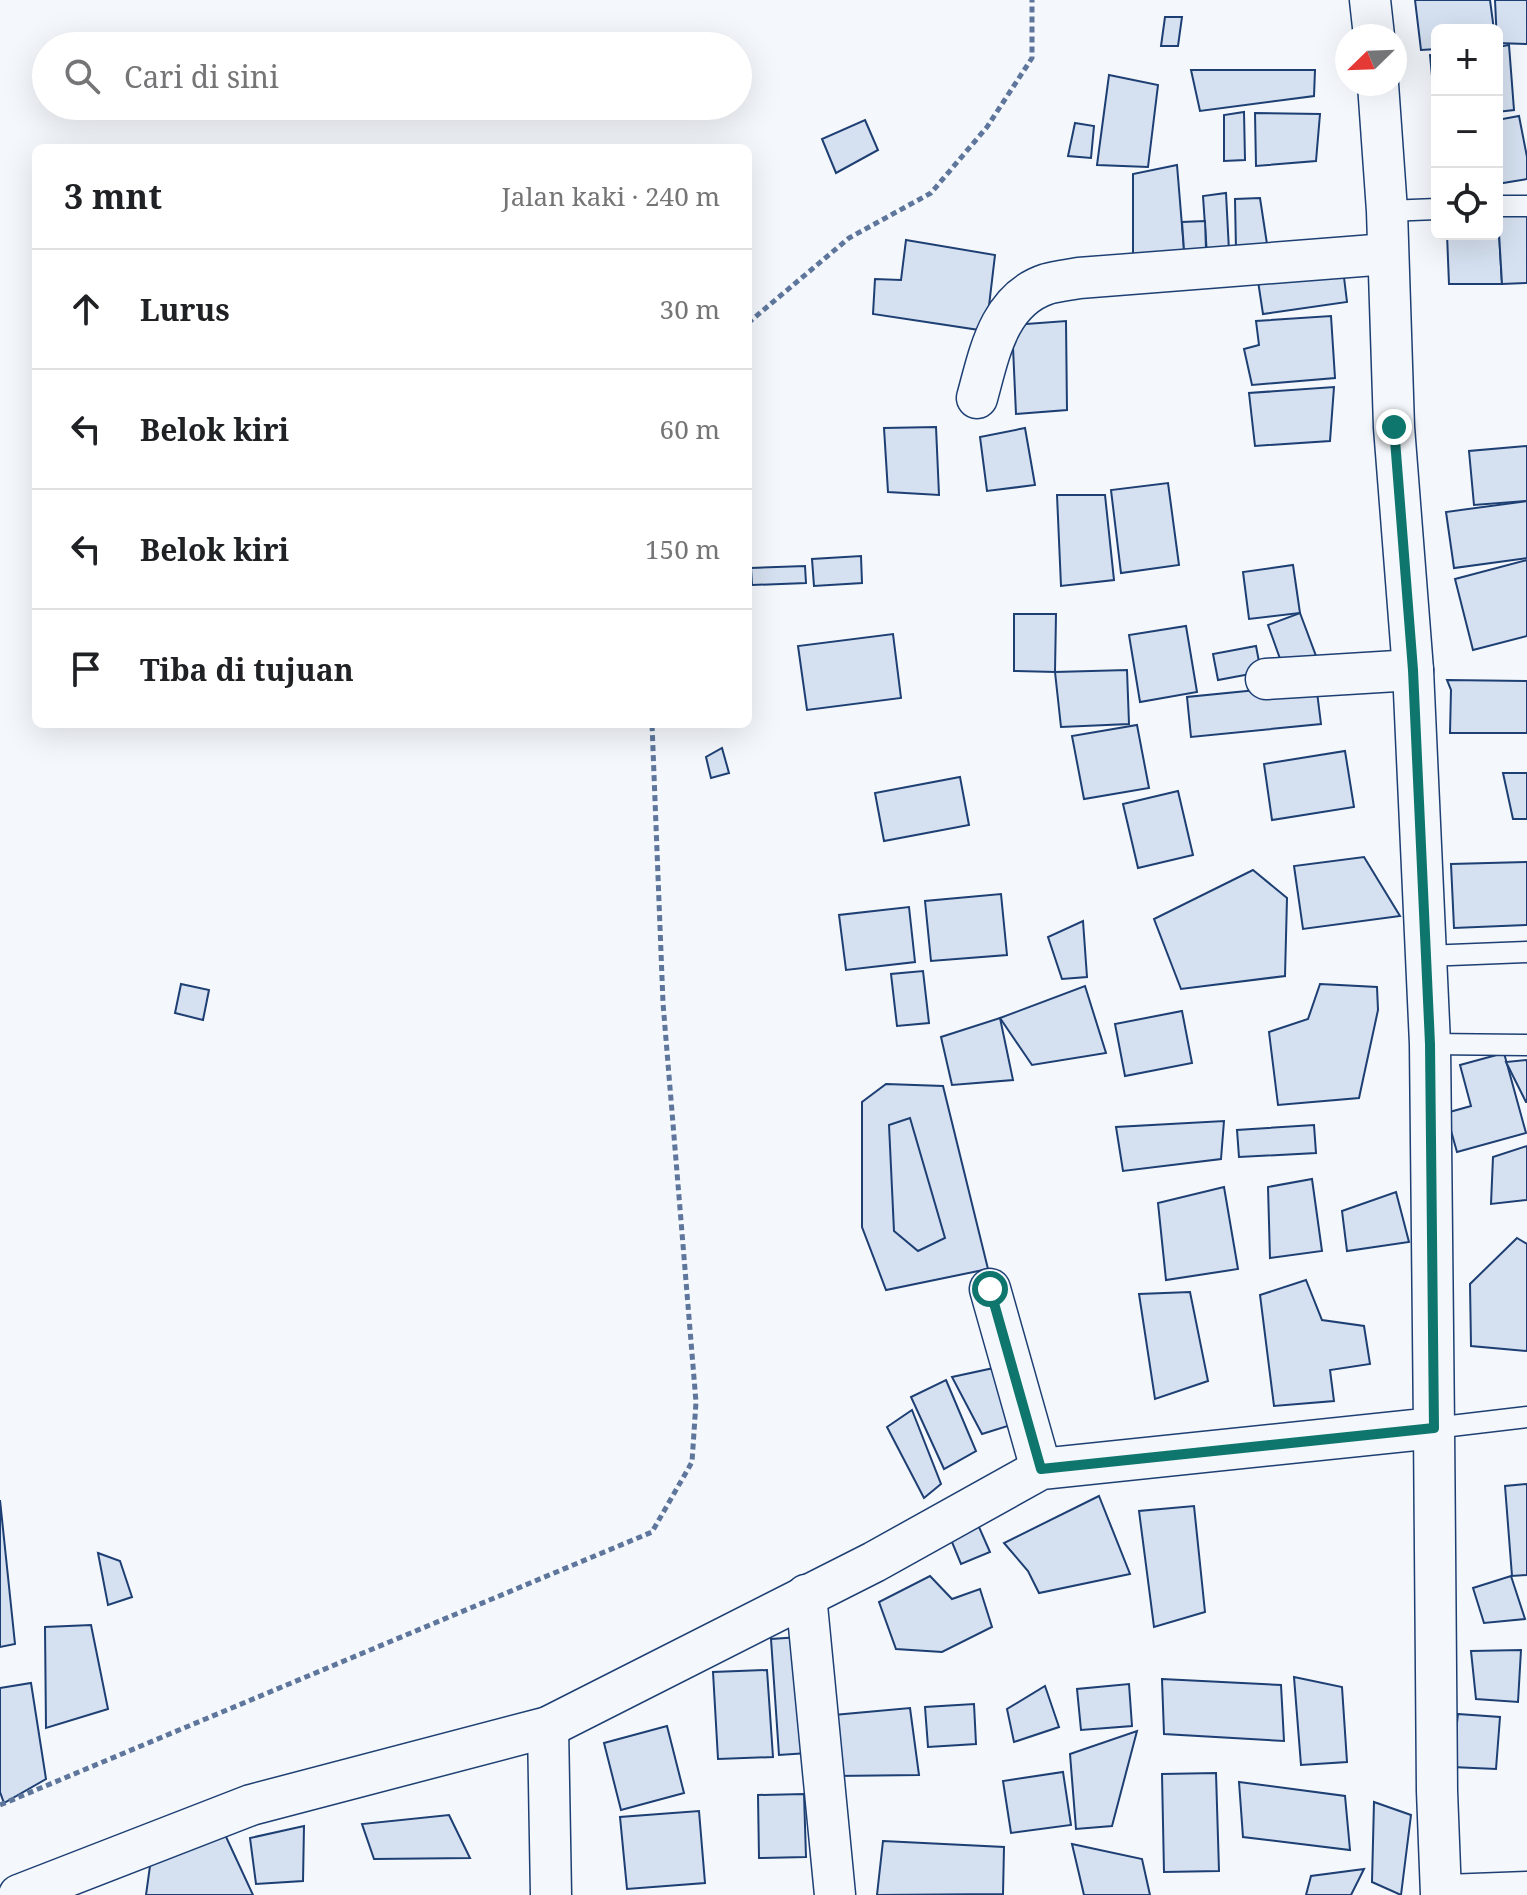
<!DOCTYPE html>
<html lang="id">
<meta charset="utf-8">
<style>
:root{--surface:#fff;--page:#f2f2f2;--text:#202124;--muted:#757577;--line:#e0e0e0}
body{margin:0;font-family:"Noto Serif",serif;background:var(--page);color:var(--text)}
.controls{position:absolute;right:24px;top:24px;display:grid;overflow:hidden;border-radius:12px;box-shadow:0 8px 32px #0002}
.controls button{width:72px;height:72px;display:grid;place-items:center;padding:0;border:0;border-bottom:2px solid var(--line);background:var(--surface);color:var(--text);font:40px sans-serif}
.compass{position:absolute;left:1335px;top:24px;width:72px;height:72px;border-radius:50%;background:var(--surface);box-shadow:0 8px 32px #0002;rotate:247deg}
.stop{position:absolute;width:24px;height:24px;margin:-18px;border:6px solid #0f766e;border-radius:50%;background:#fff}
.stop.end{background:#0f766e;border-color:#fff;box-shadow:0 2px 8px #0008}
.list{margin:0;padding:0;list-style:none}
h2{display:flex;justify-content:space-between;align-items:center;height:104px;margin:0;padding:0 32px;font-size:34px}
h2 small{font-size:26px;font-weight:400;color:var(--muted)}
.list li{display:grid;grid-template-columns:52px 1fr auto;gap:24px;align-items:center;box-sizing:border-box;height:120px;padding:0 32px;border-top:2px solid var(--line)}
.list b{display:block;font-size:30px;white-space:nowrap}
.list em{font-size:26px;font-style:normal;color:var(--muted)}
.icon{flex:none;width:44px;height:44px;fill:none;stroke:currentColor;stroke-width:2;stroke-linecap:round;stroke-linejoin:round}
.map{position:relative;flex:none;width:1527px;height:1895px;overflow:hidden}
.search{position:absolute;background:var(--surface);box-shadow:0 8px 32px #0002;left:32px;top:32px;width:720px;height:88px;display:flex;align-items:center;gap:20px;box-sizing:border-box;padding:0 28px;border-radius:44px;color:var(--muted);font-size:30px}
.panel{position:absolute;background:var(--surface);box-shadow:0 8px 32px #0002;left:32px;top:144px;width:720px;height:584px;border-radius:12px}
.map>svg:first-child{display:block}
</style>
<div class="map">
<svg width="1527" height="1895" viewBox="0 0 1527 1895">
<rect width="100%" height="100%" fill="#f4f7fb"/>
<g fill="#d5e0f0" stroke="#1d3f73" stroke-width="2">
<path d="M1415,0H1490L1494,30H1437V49L1421,50Z"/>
<path d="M1495,0H1527V44L1497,43Z"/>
<path d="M1165,17H1182L1178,46H1161Z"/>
<path d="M1509,45L1514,110L1497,112V47Z"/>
<path d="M1437,54V118H1436L1430,55Z"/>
<path d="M1191,70H1315L1314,96L1200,111Z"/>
<path d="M1109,75L1158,85L1148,167L1097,165Z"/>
<path d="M1244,112L1245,160L1224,161V115Z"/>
<path d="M1255,113L1320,114L1316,161L1256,166Z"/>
<path d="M1519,116L1527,157V179L1497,184V120Z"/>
<path d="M865,120L878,150L836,173L822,139Z"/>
<path d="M1075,123L1094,126L1091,158L1068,156Z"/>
<path d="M1177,165L1184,250L1133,255V174Z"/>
<path d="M1226,193L1229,251L1207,255L1203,196Z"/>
<path d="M1260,198L1267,244L1236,250L1235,199Z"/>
<path d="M1497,211H1501L1498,216L1502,284H1449L1447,234H1497Z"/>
<path d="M1527,215V283L1502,284L1498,216Z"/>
<path d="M1205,221L1206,249L1184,250L1182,222Z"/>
<path d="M906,240L995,255L986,331L873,314L875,279L901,280Z"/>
<path d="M1342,261L1347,302L1263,314L1256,268Z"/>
<path d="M1331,316L1335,378L1252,385L1244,349L1259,345L1256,321Z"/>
<path d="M1066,321L1067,410L1016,414L1012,325Z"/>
<path d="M1334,387L1330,441L1255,446L1249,393Z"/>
<path d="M936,427L939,495L888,492L884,428Z"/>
<path d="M1025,428L1035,485L987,491L980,437Z"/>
<path d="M1527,446V501L1474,505L1469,451Z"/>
<path d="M1168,483L1179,565L1121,573L1111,490Z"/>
<path d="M1057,495H1105L1114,580L1061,586Z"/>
<path d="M1527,501V558L1454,568L1446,512Z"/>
<path d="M861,556L862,583L814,586L812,559Z"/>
<path d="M1527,560V636L1473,650L1455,579Z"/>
<path d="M1293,565L1300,613L1249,619L1243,572Z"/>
<path d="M805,566L806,583L752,585L751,568Z"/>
<path d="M1300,613L1316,656L1283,667L1268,625Z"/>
<path d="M1014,614H1056L1055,672L1014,671Z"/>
<path d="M1186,626L1197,692L1140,702L1129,635Z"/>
<path d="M893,634L901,698L807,710L798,646Z"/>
<path d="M1256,646L1261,672L1218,680L1213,654Z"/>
<path d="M1127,670L1129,724L1061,727L1055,672Z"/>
<path d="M1447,680L1527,681V733H1450L1451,690Z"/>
<path d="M1316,684L1321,724L1191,737L1187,697Z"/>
<path d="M1137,725L1149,788L1084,799L1072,736Z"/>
<path d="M722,748L729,773L711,778L706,757Z"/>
<path d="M1345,751L1354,807L1272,820L1264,764Z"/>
<path d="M1503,773H1527V819H1513Z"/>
<path d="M960,777L969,825L884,841L875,793Z"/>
<path d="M1178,791L1193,855L1138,868L1123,804Z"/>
<path d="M1364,857L1400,916L1303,929L1294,866Z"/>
<path d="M1527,862V925L1454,928L1451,864Z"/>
<path d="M1253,870L1287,898L1285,976L1181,989L1154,919Z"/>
<path d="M1001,894L1007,955L931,961L925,901Z"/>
<path d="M909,907L915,962L846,970L839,915Z"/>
<path d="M1083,921L1087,977L1062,979L1048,937Z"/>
<path d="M923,971L929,1023L897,1026L891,974Z"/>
<path d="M181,984L209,990L203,1020L175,1013Z"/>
<path d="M1320,984L1377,987L1378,1010L1359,1098L1278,1105L1269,1032L1308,1019Z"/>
<path d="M1085,986L1106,1053L1032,1065L1000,1018Z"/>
<path d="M1182,1011L1192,1063L1125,1076L1115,1024Z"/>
<path d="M1000,1018L1013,1080L952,1085L941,1037Z"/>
<path d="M1504,1053L1526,1133L1457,1152L1446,1113L1471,1106L1460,1065Z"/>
<path d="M1527,1060V1102H1526L1506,1062Z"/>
<path d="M886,1084L943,1086L988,1269L886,1290L862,1227V1102Z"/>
<path d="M910,1118L945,1238L918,1251L894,1231L889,1125Z"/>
<path d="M1224,1121L1221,1159L1123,1171L1116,1127Z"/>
<path d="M1314,1125L1316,1153L1239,1157L1237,1130Z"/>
<path d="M1527,1146V1200L1491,1204L1493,1157Z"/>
<path d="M1312,1179L1322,1251L1270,1258L1268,1187Z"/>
<path d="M1224,1187L1238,1269L1166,1280L1158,1203Z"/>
<path d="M1396,1192L1409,1242L1347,1251L1342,1211Z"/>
<path d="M1517,1238L1527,1244V1351L1471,1346L1470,1284Z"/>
<path d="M1306,1280L1322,1320L1364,1326L1370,1364L1330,1370L1334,1401L1274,1406L1260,1295Z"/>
<path d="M1190,1292L1208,1381L1155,1399L1139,1294Z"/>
<path d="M1003,1366L1027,1420L982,1434L952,1377Z"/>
<path d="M946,1380L976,1451L944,1469L911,1397Z"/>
<path d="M912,1410L941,1484L924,1498L887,1427Z"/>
<path d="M1527,1484V1575L1512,1576L1505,1486Z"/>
<path d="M1099,1496L1130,1574L1039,1593L1028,1571L1004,1543Z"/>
<path d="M0,1500L15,1644L0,1647Z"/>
<path d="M1194,1506L1205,1612L1154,1627L1139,1511Z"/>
<path d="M975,1518L990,1552L961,1564L947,1530Z"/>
<path d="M98,1553L120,1561L132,1597L108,1605Z"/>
<path d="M930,1576L952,1599L980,1589L992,1627L942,1652L896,1649L879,1602Z"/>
<path d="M1511,1576L1525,1619L1484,1623L1473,1588Z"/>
<path d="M91,1625L108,1709L46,1728L45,1627Z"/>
<path d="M800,1637L808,1753L779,1755L771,1639Z"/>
<path d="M1521,1650L1518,1702L1476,1699L1471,1651Z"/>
<path d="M767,1670L773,1757L718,1759L713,1672Z"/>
<path d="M1294,1677L1342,1687L1347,1762L1301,1765Z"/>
<path d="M1162,1679L1281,1685L1284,1741L1164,1734Z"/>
<path d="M31,1683L46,1779L4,1803L0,1792V1688Z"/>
<path d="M1129,1684L1132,1726L1081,1730L1077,1689Z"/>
<path d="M1045,1686L1059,1727L1014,1742L1007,1709Z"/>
<path d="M974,1704L976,1744L928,1747L925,1707Z"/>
<path d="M910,1708L919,1775L835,1776L823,1716Z"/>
<path d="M1458,1714L1500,1717L1496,1769L1452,1767Z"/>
<path d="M667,1726L684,1793L621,1810L604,1743Z"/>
<path d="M1137,1731L1112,1826L1076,1829L1070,1754Z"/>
<path d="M1063,1772L1071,1825L1011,1833L1003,1781Z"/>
<path d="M1216,1773L1219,1871L1164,1872L1162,1774Z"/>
<path d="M1239,1782L1345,1796L1350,1850L1243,1837Z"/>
<path d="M804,1794L806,1857L759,1858L758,1795Z"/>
<path d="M1374,1802L1411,1815L1401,1895L1372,1882Z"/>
<path d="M699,1811L705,1883L627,1889L620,1817Z"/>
<path d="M449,1815L470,1858L374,1859L362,1824Z"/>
<path d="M221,1826L253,1895H146L153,1844Z"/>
<path d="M304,1826L303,1881L256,1884L250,1838Z"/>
<path d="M883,1841L1004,1847L1003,1894L877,1895Z"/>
<path d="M1072,1844L1142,1859L1150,1895H1084Z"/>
<path d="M1364,1869L1351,1895H1306L1311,1876Z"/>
</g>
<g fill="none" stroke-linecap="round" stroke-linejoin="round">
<g stroke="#1d3f73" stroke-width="23">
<g id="lane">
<path d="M1497,206H1527"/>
<path d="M1387,211L1437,209"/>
<path d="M1425,956L1527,952"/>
<path d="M1430,1044L1527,1045"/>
<path d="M1434,1428L1527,1417"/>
</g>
</g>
<g stroke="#1d3f73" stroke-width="43">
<g id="street">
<path d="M1370,0L1374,36"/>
<path d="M977,398C989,355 998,300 1047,284C1057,281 1068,280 1079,278L1387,254"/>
<path d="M1266,679L1413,670"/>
<path d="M990,1289L1041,1469"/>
<path d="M1434,1428L1437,1791L1441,1895"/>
<path d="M806,1595L835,1895"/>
<path d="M548,1727L551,1895"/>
<path d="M19,1895L251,1805L548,1727L874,1562L1041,1469L1434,1428L1430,1044L1413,670L1394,427L1387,211L1378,84"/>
<path d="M1446,1895L1527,1892"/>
</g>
</g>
<g stroke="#5e769c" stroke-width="5" stroke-dasharray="6 4" stroke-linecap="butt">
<path d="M748,323L849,238L931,193L987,127L1032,58V0"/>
<path d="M0,1805L652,1532L692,1462L696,1402L663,1003L652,724"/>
</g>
<use href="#lane" stroke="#f4f7fb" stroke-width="20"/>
<use href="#street" stroke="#f4f7fb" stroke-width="40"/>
</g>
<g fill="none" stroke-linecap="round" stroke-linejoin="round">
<path stroke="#0f766e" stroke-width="10" d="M990,1289L1041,1469L1434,1428L1430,1044L1413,670L1394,427"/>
</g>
</svg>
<div class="controls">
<button>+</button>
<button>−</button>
<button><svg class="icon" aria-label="locate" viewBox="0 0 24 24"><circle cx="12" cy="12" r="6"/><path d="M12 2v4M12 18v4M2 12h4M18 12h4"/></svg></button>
</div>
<svg class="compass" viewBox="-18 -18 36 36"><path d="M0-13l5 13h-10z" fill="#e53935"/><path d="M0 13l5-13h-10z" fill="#757577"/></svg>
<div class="stop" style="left:990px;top:1289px"></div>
<div class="stop end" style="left:1394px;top:427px"></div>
<div class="search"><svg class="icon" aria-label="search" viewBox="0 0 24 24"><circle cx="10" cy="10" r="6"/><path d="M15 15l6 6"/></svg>Cari di sini</div>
<section class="panel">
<h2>3 mnt<small>Jalan kaki · 240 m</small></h2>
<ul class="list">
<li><svg class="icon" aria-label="ahead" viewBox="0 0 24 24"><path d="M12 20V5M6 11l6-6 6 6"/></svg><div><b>Lurus</b></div><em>30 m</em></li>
<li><svg class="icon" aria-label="left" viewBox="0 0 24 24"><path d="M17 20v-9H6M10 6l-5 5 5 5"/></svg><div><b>Belok kiri</b></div><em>60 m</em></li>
<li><svg class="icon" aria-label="left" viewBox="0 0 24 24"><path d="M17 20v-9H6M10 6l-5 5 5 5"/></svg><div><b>Belok kiri</b></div><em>150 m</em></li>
<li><svg class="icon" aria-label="arrive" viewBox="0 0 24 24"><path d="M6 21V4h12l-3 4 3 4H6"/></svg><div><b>Tiba di tujuan</b></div></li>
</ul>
</section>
</div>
